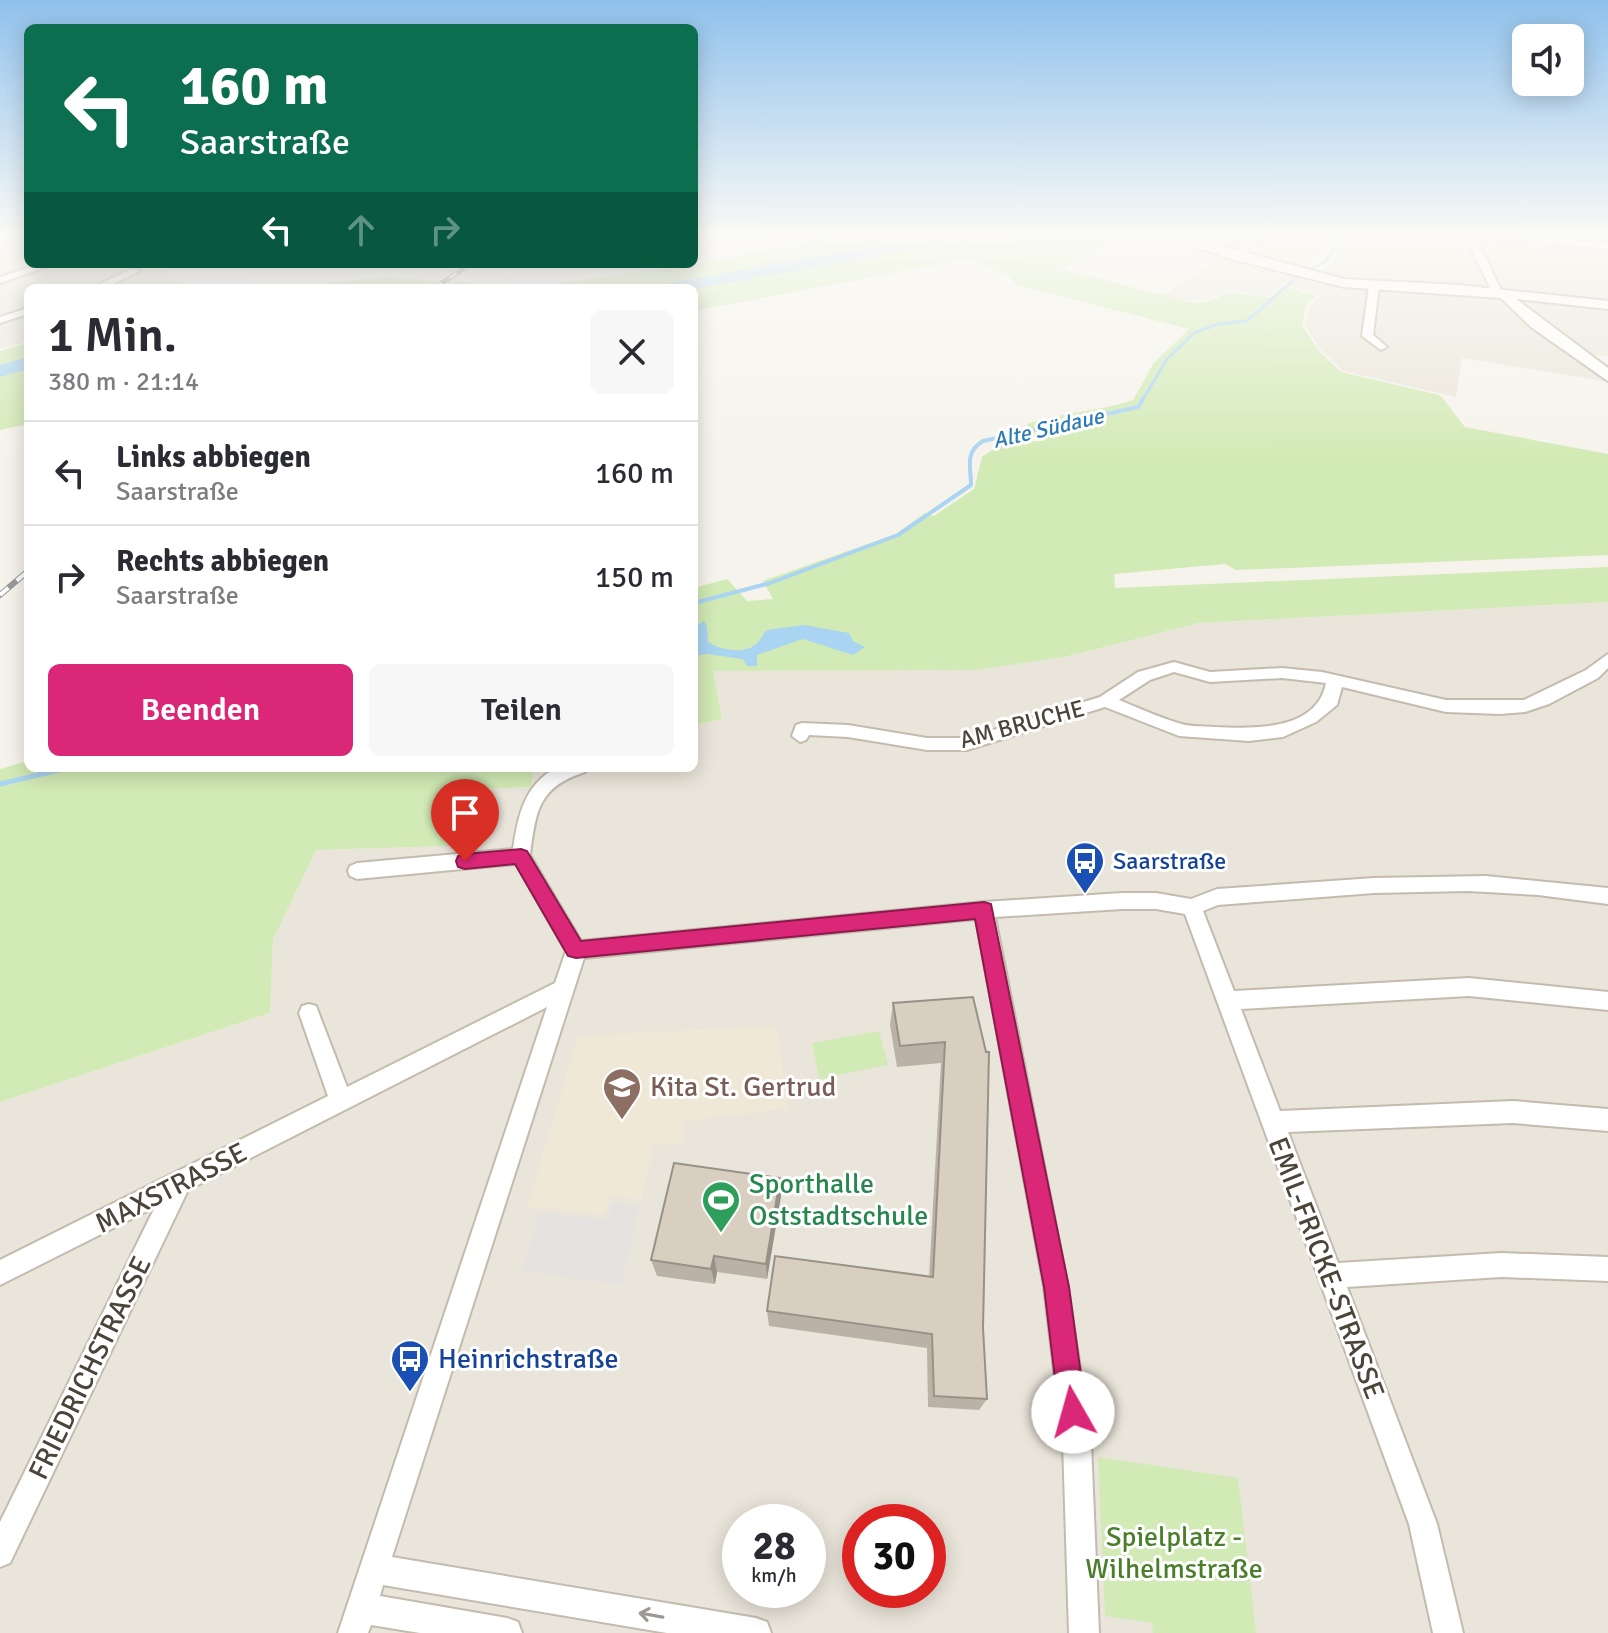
<!DOCTYPE html>
<html lang="de">
<meta charset="utf-8">
<style>
body{margin:0;font-family:Signika,sans-serif;background:#f7f7f7;color:#2b2b33;height:100vh;display:flex;flex-direction:column;font-size:30px;white-space:nowrap}
*{box-sizing:border-box;margin:0}
p{font-size:26px;color:#7c7c81}
.icon{flex:none;width:44px;height:44px;fill:none;stroke:currentColor;stroke-width:2;stroke-linecap:round;stroke-linejoin:round}
.map{position:relative;flex:1;overflow:hidden}
.details{position:absolute;left:24px;top:284px;width:674px;height:488px;display:flex;flex-direction:column;background:#fff;border-radius:12px;box-shadow:0 4px 20px #0003}
.details>*{flex:none}
.top-card{position:absolute;left:24px;top:24px;width:674px;height:244px;border-radius:12px;box-shadow:0 4px 20px #0003;background:#0b6e4f;color:#fff;overflow:hidden}
.tools{position:absolute;left:1512px;top:24px;display:grid;gap:16px}
.tools a{display:grid;place-items:center;width:72px;height:72px;border-radius:12px;background:#fff;box-shadow:0 4px 20px #0003;font-size:40px}
.speed{position:absolute;left:722px;top:1504px;display:flex;gap:16px;font-size:40px;font-weight:700;text-align:center}
.speed>*{display:grid;place-content:center;width:104px;height:104px;border-radius:50%;background:#fff;box-shadow:0 4px 20px #0003;line-height:1}
.speed small{font-size:20px;font-weight:400}
.speed .limit{border:12px solid #d22;background:#fff;color:#111}
.pin{position:absolute;display:grid;place-items:center;width:68px;height:68px;color:#fff;margin:-82px -34px;border-radius:50% 50% 50% 0;rotate:-45deg;box-shadow:0 0 8px #0007}
.pin .icon{rotate:45deg}
.me{position:absolute;width:88px;margin:-44px;rotate:353deg;stroke-linejoin:round;filter:drop-shadow(0 0 6px #0008)}
.turn{display:flex;align-items:center;gap:28px;height:168px;padding:0 24px;font-size:36px}
.turn .icon{width:104px;height:104px;stroke-width:2.5}
.turn b{display:block;font-size:56px;line-height:68px}
.lanes{display:flex;align-items:center;height:76px;padding:0 24px;background:#0003;justify-content:center;gap:40px;direction:ltr}
.lanes .off{opacity:.35}
.round{display:grid;place-items:center;flex:none;width:84px;height:84px;border-radius:12px;background:#f7f7f7}
.overview{display:flex;align-items:center;justify-content:space-between;height:136px;padding:0 24px}
h1{font-size:48px;font-weight:600;line-height:60px}
.button{display:flex;gap:16px;margin-top:auto;padding:16px 24px}
.button a{flex:1;height:92px;border-radius:12px;background:#db2777;color:#fff;font-size:32px;font-weight:600;line-height:92px;text-align:center}
.button a+a{background:#f7f7f7;color:#2b2b33}
ul{padding:0;list-style:none}
li{display:flex;align-items:center;gap:24px;height:104px;padding:0 24px;border-top:2px solid #e1e1e2}
li div{flex:1}
li b{display:block;font-size:30px}
li em{font-style:normal}
.map>svg:first-child{display:block}
</style>
<div class="map">
<svg width="1608" height="1633" viewBox="0 0 1608 1633">
<rect width="100%" height="100%" fill="#f6f3ec"/>
<!-- residential -->
<g fill="#eae5da" fill-rule="evenodd">
<path d="M0,234H28V264H150L193,288H28V341L0,349Z"/>
<path d="M1176,234H1328L1330,240L1301,267L1323,273L1351,239L1350,234H1608V356L1577,355L1604,381L1462,358L1456,397L1343,371L1320,349L1305,324L1310,306L1320,296L1282,283L1268,296L1228,290L1209,299L1192,301L1163,296L1229,251Z"/>
<path d="M1608,602V1633H0V1102L270,1013L273,940L316,850L446,846L457,790L531,787L534,768H694V725L722,719L713,671L978,670L1064,657L1199,623ZM740,1522H808V1590H740ZM860,1522H928V1590H860Z"/>
</g>
<!-- education -->
<path fill="#efe8d6" d="M777,1026L788,1108L683,1122L684,1143L654,1144L641,1200L611,1196L604,1215L527,1207L578,1036Z"/>
<!-- green -->
<g fill="#d2eab5">
<path d="M854,234H1143L1119,236L1062,269L1193,303L1210,301L1230,292L1270,298L1283,286L1316,296L1306,305L1302,325L1318,350L1341,372L1440,395L1465,427L1608,454V555L1236,570L1225,564L1114,574L1115,588L1608,567V602L1199,623L1064,657L978,670L713,671L722,719L694,725V588L727,579L747,601L773,599L763,581L896,534L925,513L934,516L974,489L982,457L1002,443L1040,441L1030,434L1027,424C1062,412 1098,412 1133,400L1153,364L1189,329L1017,285L1010,277L968,259L694,311V288H450L458,283L534,287L694,264Z"/>
<path d="M387,277L437,281L424,288H282Z"/>
<path d="M28,343V424L0,430V351Z"/>
<path d="M28,761V768H534L531,787L457,790L447,846L316,850L273,940L270,1013L0,1102V769Z"/>
<path d="M879,1031L888,1065L819,1079L812,1043Z"/>
<path d="M1098,1457L1238,1478L1256,1633H1153L1152,1623L1105,1616Z"/>
</g>
<!-- parking -->
<path fill="#e5e3e0" d="M613,1202L639,1206L622,1285L522,1271L539,1213L607,1220Z"/>
<!-- water -->
<path fill="#a9d4f2" d="M704,621L707,626L708,642C720,650 748,656 759,641C762,638 763,633 767,630L804,625L849,633L853,641L865,647L853,655L803,639L757,655V666H747L743,659L707,654L694,656V628Z"/>
<g fill="none" stroke-linecap="round" stroke-linejoin="round">
<!-- stream-far2 -->
<path stroke="#a9d4f2" stroke-width="3" d="M1142,401L1167,359L1194,333L1218,324L1247,321L1297,277L1326,261L1340,242L1341,234"/>
<!-- stream-far1 -->
<path stroke="#a9d4f2" stroke-width="4" d="M694,603L770,583L898,535L971,485C971,466 964,453 983,441L1138,407L1143,399"/>
<!-- stream -->
<path stroke="#a9d4f2" stroke-width="5" d="M0,784L67,768"/>
<!-- river -->
<g fill="#a9d4f2" fill-rule="evenodd">
<path d="M946,234H977L969,239L694,289L663,288L671,283Z"/>
<path d="M28,357V369L0,377V365Z"/>
</g>
<!-- minor casing -->
<g stroke="#c2bbae" stroke-width="4">
<g id="minor">
<path d="M10,234H24L0,242V236Z"/>
<path d="M1257,234H1267L1239,258H1233V254Z"/>
<path d="M1464,234H1502L1608,243V249L1475,237L1503,294L1498,297L1493,294Z"/>
<path d="M39,264H54L0,283V277Z"/>
<path d="M131,269L140,271L105,288H92Z"/>
<path d="M1374,283L1379,286L1373,335L1387,347L1381,350L1362,336L1369,286Z"/>
<path d="M28,308V314L0,323V317Z"/>
<path d="M1608,654V668L1598,678L1549,704L1525,712L1500,714L1446,712L1342,687L1337,705L1316,722L1283,737L1249,741L1179,736L1105,707L967,750H927L848,737L809,735L806,740L800,742L792,736L796,725L802,723L848,725L927,738H967L1100,697L1138,672L1174,662L1210,672L1282,668L1322,672L1446,700H1524L1586,670ZM1174,672L1210,682L1282,678L1326,683C1317,731 1253,729 1215,727C1203,726 1189,727 1178,723C1158,717 1139,708 1119,700L1150,680Z"/>
<path d="M556,768H588L585,772C538,787 536,811 530,855L581,941L984,902L1122,893H1156L1191,899L1217,889L1374,878L1486,876L1608,888V904L1538,895L1468,891L1374,893L1218,905L1203,911L1234,991L1469,978L1608,992V1010L1469,996L1241,1009L1280,1111L1513,1101L1608,1109V1131L1513,1123L1288,1132L1338,1263L1501,1253L1608,1257V1281L1501,1277L1347,1287L1437,1524L1463,1633H1433L1409,1524L1185,914L1156,909H1122L995,917L1068,1287L1091,1443L1099,1633H1069L1063,1443L1044,1287L976,919L584,958L392,1557L756,1618L767,1622L771,1633H667L383,1585L380,1596L507,1618L518,1622L522,1633H420L371,1625L368,1633H338L547,1007L188,1190L10,1563L0,1567V1522L155,1207L0,1285V1260L328,1096L299,1013L302,1006L309,1004L316,1006L347,1087L555,983L566,951L516,864L357,879L350,876L348,871L350,866L357,863L513,849C518,816 524,785 556,768Z"/>
</g>
</g>
<!-- tertiary casing -->
<g stroke="#c2bbae" stroke-width="4">
<path id="tertiary" d="M1159,234H1176L1344,279L1459,285L1608,301V309L1516,299L1608,368V381L1531,327L1501,298L1344,287L1231,259Z"/>
</g>
<!-- minor -->
<use href="#minor" fill="#fff" fill-rule="evenodd"/>
<!-- tertiary -->
<use href="#tertiary" fill="#fff" fill-rule="evenodd"/>
<!-- rail-far1 casing -->
<g stroke="#9a9a9a" stroke-width="5">
<path id="rail-far1" d="M434,288L471,264"/>
</g>
<!-- rail casing -->
<g stroke="#9a9a9a" stroke-width="6">
<path id="rail" d="M0,595L28,571"/>
</g>
<!-- rail-far1 -->
<use href="#rail-far1" stroke="#fff" stroke-width="3" stroke-dasharray="9" stroke-linecap="butt"/>
<!-- rail -->
<use href="#rail" stroke="#fff" stroke-width="4" stroke-dasharray="11" stroke-linecap="butt"/>
</g>
<!-- wall -->
<g fill="#bab2a6">
<path d="M973,997L983,1328L987,1399L979,1410L928,1407L927,1348L769,1326L767,1311L929,1277L941,1063L897,1067L890,1025L893,1003Z"/>
<path d="M780,1178L781,1196L767,1279L717,1272L715,1284L657,1276L651,1260Z"/>
</g>
<!-- shaded-wall -->
<g fill="#979187">
<path d="M780,1178L781,1196L767,1279L766,1264Z"/>
<path d="M714,1256L717,1272L715,1284L711,1269Z"/>
</g>
<!-- building -->
<g fill="#d8cfc1" stroke="#979187" stroke-width="2">
<path d="M973,997L986,1052H989L983,1328L987,1399L934,1396L932,1334L767,1311L775,1256L933,1277L945,1042L900,1046L893,1003Z"/>
<path d="M674,1163L780,1178L766,1264L714,1256L711,1269L651,1260Z"/>
</g>
<!-- one-way arrows -->
<defs><path id="oneway-shaft" d="M-6 0H5M1.5-3L5.5 0L1.5 3" fill="none" stroke-width="1.6" stroke-linecap="round" stroke-linejoin="round" transform="scale(2)"/></defs>
<use stroke="#9c9892" href="#oneway-shaft" transform="translate(651 1615) rotate(-170)"/>
<!-- sky -->
<linearGradient id="sky" x2="0" y2="1"><stop stop-color="#8fc1ec"/><stop offset="0.51" stop-color="#fbfaf6"/><stop offset="1" stop-color="#fbfaf6" stop-opacity="0"/></linearGradient>
<rect width="1608" height="462" fill="url(#sky)"/>
<!-- route -->
<path fill="#db2777" stroke="#8e194d" stroke-width="2" d="M521,849L527,851L581,941L984,902L991,904L1069,1287L1086,1412L1082,1421L1073,1425L1063,1421L1059,1412L1044,1287L975,919L576,958L568,956L515,864L465,869L458,867L456,861L458,856L465,854Z"/>
<!-- icons -->
<defs>
<g id="bus-pin" transform="scale(2)"><path d="M0 17L-7.5 6A9.5 9.5 0 1 1 7.5 6Z" fill="#1a4fb4" stroke="#fff"/><path d="M-5-6H5V4H4V6H2V4H-2V6H-4V4H-5ZM-3.5-4V0h7V-4ZM-3.5 1.2v1.5H-2V1.2ZM2 1.2v1.5H3.5V1.2Z" fill="#fff"/></g>
<g id="school-pin" transform="scale(2)"><path d="M0 17L-7.5 6A9.5 9.5 0 1 1 7.5 6Z" fill="#8d6e63" stroke="#fff"/><path d="M0-5L7-2L0 1L-7-2ZM-4 1L0 2.5L4 1V4Q0 6-4 4Z" fill="#fff"/></g>
<g id="stadium-pin" transform="scale(2)"><path d="M0 17L-7.5 6A9.5 9.5 0 1 1 7.5 6Z" fill="#2e9e5b" stroke="#fff"/><path d="M0-5a6.5 5 0 1 0 0 10a6.5 5 0 1 0 0-10ZM-3.5-1.8h7v3.6h-7Z" fill="#fff"/></g>
</defs>
<g fill-rule="evenodd">
<use href="#bus-pin" x="1085" y="861"/>
<use href="#school-pin" x="622" y="1087"/>
<use href="#stadium-pin" x="721" y="1200"/>
<use href="#bus-pin" x="410" y="1359"/>
</g>
<g text-anchor="middle" dominant-baseline="central" stroke-width="6" stroke-linejoin="round" paint-order="stroke">
<!-- far-water labels -->
<g font-size="22" font-style="italic" fill="#2e7ab2" stroke="#fff">
<text transform="translate(1048 428) rotate(-13)">Alte Südaue</text>
</g>
<!-- street labels -->
<g font-size="24" fill="#4b4439" stroke="#fff">
<text transform="translate(1022 724) rotate(-15)">AM BRUCHE</text>
</g>
<!-- transit labels -->
<g font-size="24" fill="#164399" stroke="#fff" text-anchor="start">
<text x="1113" y="861">Saarstraße</text>
</g>
<!-- near-education labels -->
<g font-size="28" fill="#785e54" stroke="#fff" text-anchor="start">
<text x="650" y="1087">Kita St. Gertrud</text>
</g>
<!-- near-leisure labels -->
<g font-size="28" fill="#27864d" stroke="#fff" text-anchor="start">
<text x="749" y="1184">Sporthalle<tspan x="749" dy="32">Oststadtschule</tspan></text>
</g>
<!-- near-street labels -->
<g font-size="28" fill="#4b4439" stroke="#fff">
<text transform="translate(171 1188) rotate(-27)">MAXSTRASSE</text>
<text transform="translate(1326 1268) rotate(69)">EMIL-FRICKE-STRASSE</text>
<text transform="translate(90 1368) rotate(-64)">FRIEDRICHSTRASSE</text>
</g>
<!-- near-transit labels -->
<g font-size="28" fill="#164399" stroke="#fff" text-anchor="start">
<text x="438" y="1359">Heinrichstraße</text>
</g>
<!-- near-park labels -->
<g font-size="28" fill="#4a7f2a" stroke="#fff">
<text x="1174" y="1537">Spielplatz -<tspan x="1174" dy="32">Wilhelmstraße</tspan></text>
</g>
</g>
</svg>
<div class="tools">
<a><svg class="icon" aria-label="sound" viewBox="0 0 24 24"><path d="M4 9h4l5-4v14l-5-4H4zM17 9q2 3 0 6"/></svg></a>
</div>
<div class="speed"><div>28<small>km/h</small></div><div class="limit">30</div></div>
<div class="pin" style="left:465px;top:861px;background:#d93025"><svg class="icon" aria-label="arrive" viewBox="0 0 24 24"><path d="M6 21V4h12l-3 4 3 4H6"/></svg></div>
<svg class="me" style="left:1073px;top:1412px" viewBox="-20 -20 40 40"><circle r="19" fill="#fff"/><path d="M0-13L10 11 0 6-10 11z" fill="#db2777"/></svg>
<div class="top-card">
<div class="turn"><svg class="icon" aria-label="left" viewBox="0 0 24 24"><path d="M17 20v-9H6M10 6l-5 5 5 5"/></svg><div><b>160 m</b>Saarstraße</div></div>
<div class="lanes"><svg class="icon" aria-label="left" viewBox="0 0 24 24"><path d="M17 20v-9H6M10 6l-5 5 5 5"/></svg><svg class="icon off" aria-label="ahead" viewBox="0 0 24 24"><path d="M12 20V5M6 11l6-6 6 6"/></svg><svg class="icon off" aria-label="right" viewBox="0 0 24 24"><path d="M7 20v-9h11M14 6l5 5-5 5"/></svg></div>
</div>
<section class="details">
<div class="overview"><div><h1>1 Min.</h1><p>380 m · 21:14</p></div><a class="round"><svg class="icon" aria-label="close" viewBox="0 0 24 24"><path d="M6 6l12 12M18 6L6 18"/></svg></a></div>
<ul>
<li><svg class="icon" aria-label="left" viewBox="0 0 24 24"><path d="M17 20v-9H6M10 6l-5 5 5 5"/></svg><div><b>Links abbiegen</b><p>Saarstraße</p></div><em>160 m</em></li>
<li><svg class="icon" aria-label="right" viewBox="0 0 24 24"><path d="M7 20v-9h11M14 6l5 5-5 5"/></svg><div><b>Rechts abbiegen</b><p>Saarstraße</p></div><em>150 m</em></li>
</ul>
<div class="button"><a>Beenden</a><a>Teilen</a></div>
</section>
</div>
